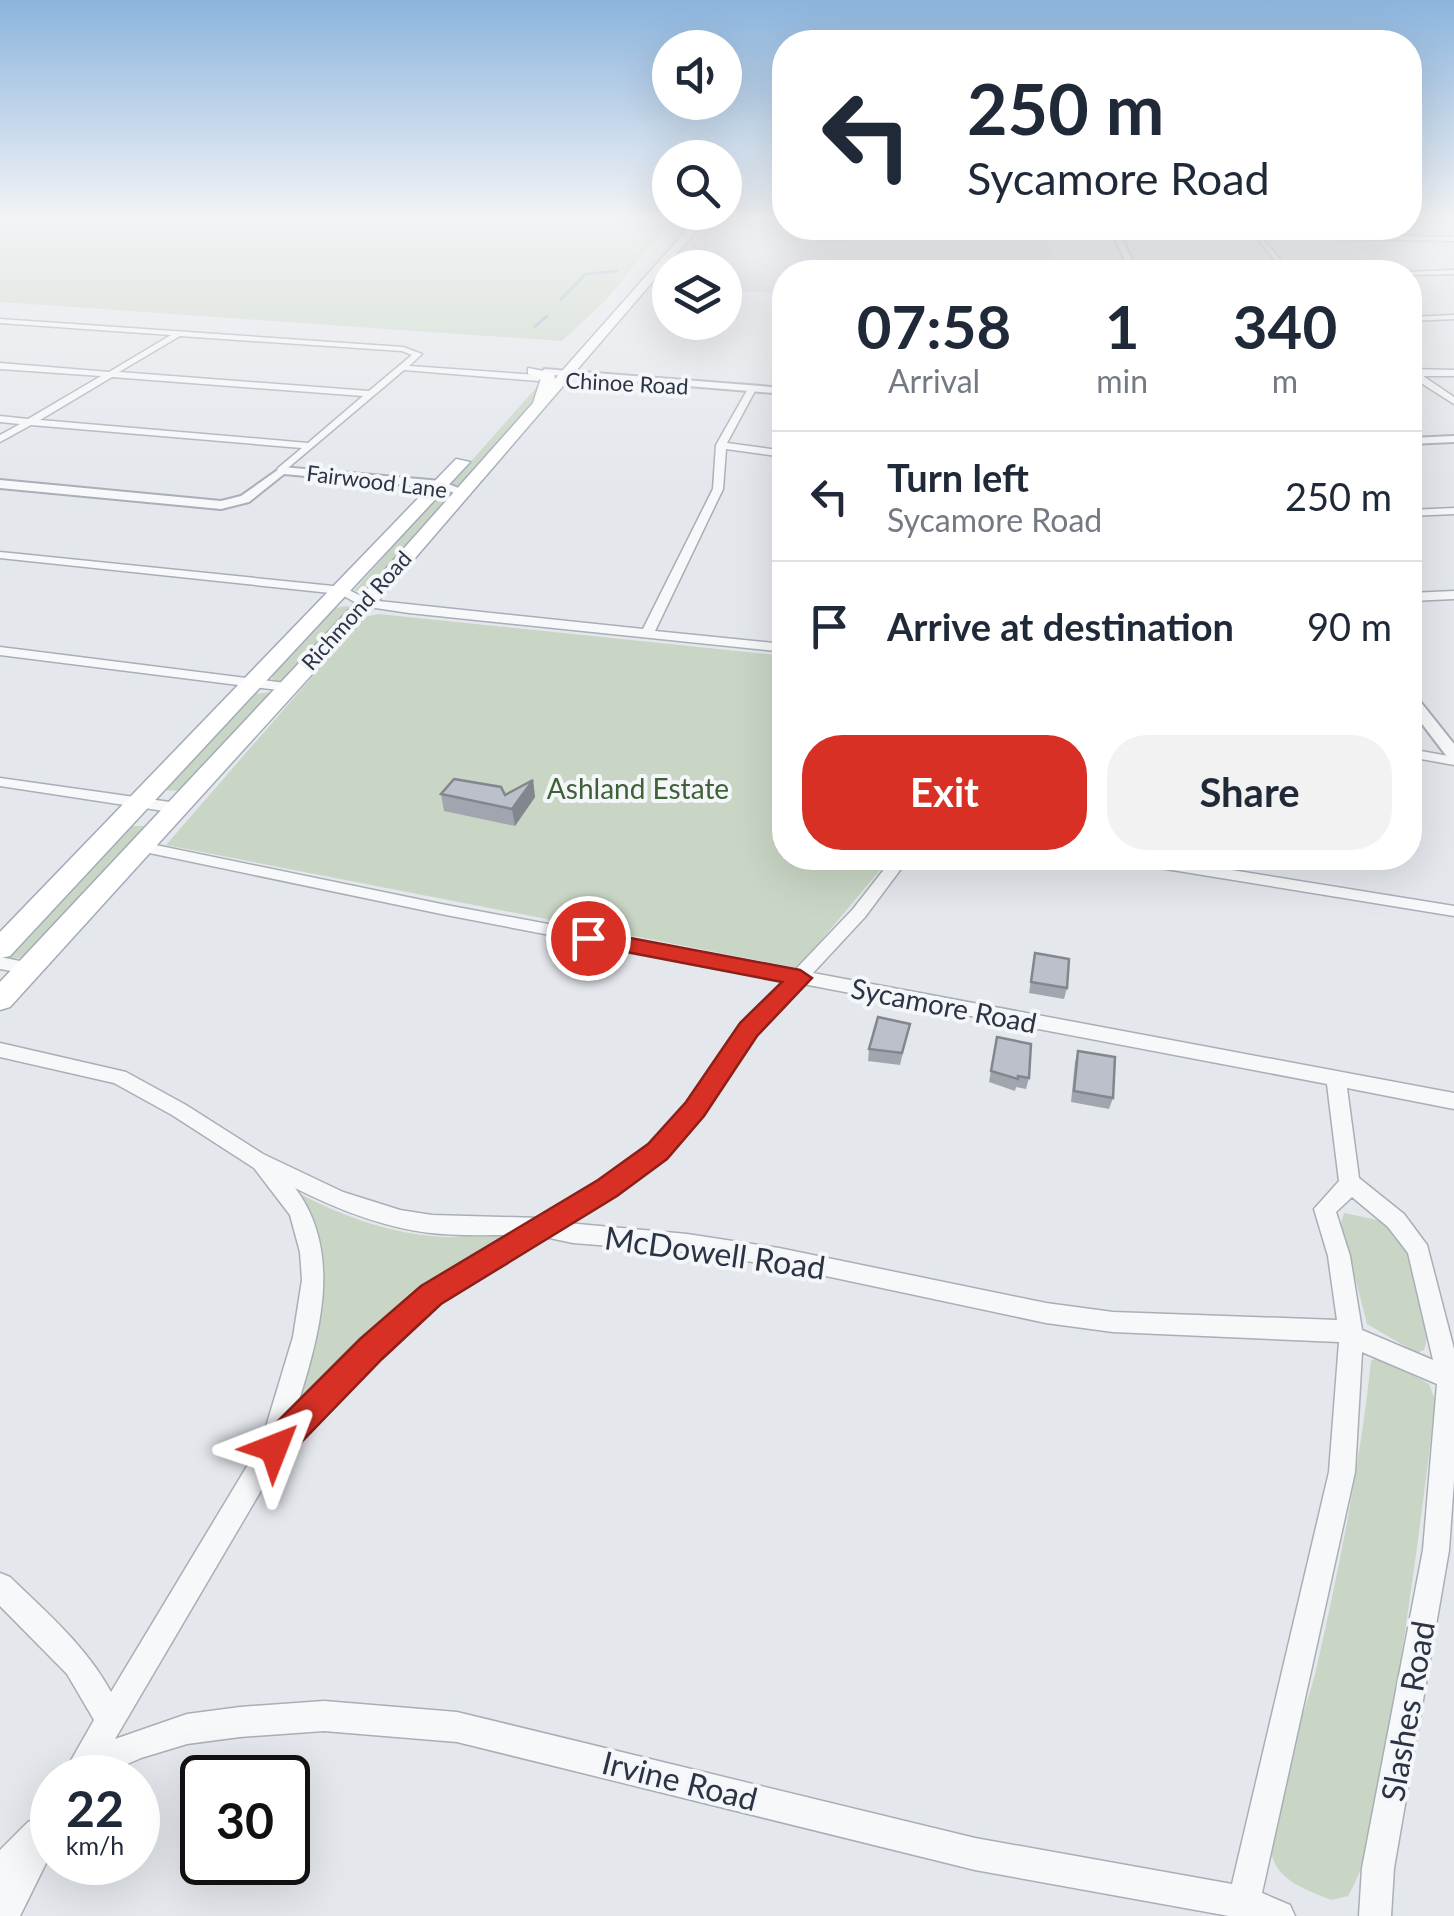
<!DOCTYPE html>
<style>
body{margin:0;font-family:Lato,sans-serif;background:#f2f2f3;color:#1f2937;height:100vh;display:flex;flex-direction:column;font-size:38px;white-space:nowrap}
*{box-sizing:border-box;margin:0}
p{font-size:32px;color:#747a83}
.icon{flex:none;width:55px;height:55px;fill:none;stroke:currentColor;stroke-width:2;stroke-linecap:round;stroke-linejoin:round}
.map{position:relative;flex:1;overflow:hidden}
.drawer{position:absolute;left:772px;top:260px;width:650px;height:610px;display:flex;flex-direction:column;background:#fff;border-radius:40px;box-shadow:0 10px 40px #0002}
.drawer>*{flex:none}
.hud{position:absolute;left:772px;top:30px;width:650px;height:210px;border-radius:40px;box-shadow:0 10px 40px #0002;background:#fff;color:#1f2937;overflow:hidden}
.fabs{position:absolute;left:652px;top:30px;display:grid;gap:20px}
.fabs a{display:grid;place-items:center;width:90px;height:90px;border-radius:50%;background:#fff;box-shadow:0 10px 40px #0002;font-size:50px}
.speed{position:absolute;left:30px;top:1755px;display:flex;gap:20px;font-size:50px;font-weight:700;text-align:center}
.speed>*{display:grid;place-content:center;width:130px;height:130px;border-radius:50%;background:#fff;box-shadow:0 10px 40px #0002;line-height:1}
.speed small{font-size:25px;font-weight:400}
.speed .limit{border:5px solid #111;border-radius:15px;background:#fff;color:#111}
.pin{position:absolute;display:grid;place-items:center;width:85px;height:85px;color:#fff;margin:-42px;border:5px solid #fff;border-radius:50%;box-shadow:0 2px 10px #0007}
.me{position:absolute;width:110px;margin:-55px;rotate:45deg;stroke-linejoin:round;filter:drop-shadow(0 0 8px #0008)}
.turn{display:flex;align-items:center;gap:35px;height:210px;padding:0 30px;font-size:45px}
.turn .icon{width:130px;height:130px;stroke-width:2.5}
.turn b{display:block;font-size:70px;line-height:85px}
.eta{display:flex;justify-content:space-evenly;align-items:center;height:170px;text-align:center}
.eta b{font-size:60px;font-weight:700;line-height:70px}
.primary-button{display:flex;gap:20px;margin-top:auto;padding:20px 30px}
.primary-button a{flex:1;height:115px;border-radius:40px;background:#d93025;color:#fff;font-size:40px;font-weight:700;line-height:115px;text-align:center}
.primary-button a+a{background:#f2f2f3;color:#1f2937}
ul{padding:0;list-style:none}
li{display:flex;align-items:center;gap:30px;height:130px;padding:0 30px;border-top:2px solid #e0e1e3}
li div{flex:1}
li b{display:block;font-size:38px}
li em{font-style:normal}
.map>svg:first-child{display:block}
</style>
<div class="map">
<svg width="1454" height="1916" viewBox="0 0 1454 1916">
<rect width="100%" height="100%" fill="#e4e7ec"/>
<!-- built -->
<path fill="#d2d6de" d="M717,215H785V228H1043L1060,272H785V293L725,291V268L674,267Z"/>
<!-- green -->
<g fill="#c9d6c5">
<path d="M0,215H677L606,300L562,341L0,302Z"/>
<path d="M543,380L530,409L461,485H450Z"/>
<path d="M443,494L451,497L368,590L354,591L436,497Z"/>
<path d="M346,606L351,607L281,683L273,682L272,676L336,608Z"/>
<path d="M379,614L785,656V858H890L798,968L166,845L364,617Z"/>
<path d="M269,692L271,696L180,791L163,790L256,694Z"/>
<path d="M132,826H145L146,830L28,958H11L9,955Z"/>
<path d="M302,1195C346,1218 393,1234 444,1237C464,1238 488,1228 505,1237L447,1273L396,1314L300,1419C293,1397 301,1381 308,1359C325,1301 337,1248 299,1196Z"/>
<path d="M1344,1213L1392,1223C1411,1256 1436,1311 1424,1350L1417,1353L1367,1324L1341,1223Z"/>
<path d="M1376,1358L1386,1360L1429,1384L1435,1400C1424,1504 1409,1607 1393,1711C1384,1768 1377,1847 1348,1896L1331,1900C1310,1891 1277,1881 1272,1855C1264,1810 1305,1718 1316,1670C1339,1569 1360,1465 1371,1361Z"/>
</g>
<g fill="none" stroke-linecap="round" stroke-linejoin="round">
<!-- stream -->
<g stroke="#9fb4cc" stroke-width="2.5">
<path d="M561,299L586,274L617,271"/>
<path d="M534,327L547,316"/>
</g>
<!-- minor casing -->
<g stroke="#a9aeb7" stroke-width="3">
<g id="minor">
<path d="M1250,229L1258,233L1454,237V241L1261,237L1291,272H1284Z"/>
<path d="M1454,270V274L1410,275L1407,272Z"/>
<path d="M1454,315V319L1410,321V317Z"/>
<path d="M0,319L403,347L422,354L409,366L538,375L542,378L538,381L404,370L282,473L277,470L278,468L302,448L31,425L0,442V435L20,424L0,422V416L28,419L101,376L0,369V363L109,372L171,335L0,323ZM180,336L402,351L412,355L369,391L119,372ZM112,377L363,396L308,443L40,420Z"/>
<path d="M1410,369L1454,370V376H1423L1454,397V404L1410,376Z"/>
<path d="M749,387L756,389L727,443L785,451V457L726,449L723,489L655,631L785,644V652L409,613L362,606L340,594L0,558V552L343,587L369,600L643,629L713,489L716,445Z"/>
<path d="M1454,508V514L1410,516V510Z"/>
<path d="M1454,591V599L1410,601V593Z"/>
<path d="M0,647L286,683L293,687L286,691L0,655Z"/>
<path d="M1410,749L1454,757V765L1410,757Z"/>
<path d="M0,778L177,803L185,808L177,813L0,786Z"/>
<path d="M141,842L446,905L795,970L853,909L893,858H909L865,917L813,973L1454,1093V1109L1347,1088L1359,1178L1404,1214L1427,1245L1454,1349V1480L1449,1550L1394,1868L1391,1916H1359L1362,1868L1423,1550L1437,1384L1362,1352L1355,1472L1262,1893L1290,1905L1295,1916H1229L975,1870L457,1742L324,1731L240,1737L187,1744L141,1758L96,1778H61L94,1720L67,1674L0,1606V1573L10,1577C47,1613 86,1646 111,1692L261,1443L293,1337L302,1280L300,1252L290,1215L254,1168L172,1115L114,1083L0,1057V1043L126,1072L186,1105L263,1154L343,1192L400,1210L432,1215L540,1218L600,1182L651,1145L688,1104L742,1025L785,980L446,915L135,850L133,847L135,844ZM803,984L1327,1084L1339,1181L1314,1209L1328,1256L1337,1320L1113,1312L1046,1303L779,1248L687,1234L567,1223L614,1194L665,1157L702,1114L756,1035ZM295,1188C337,1209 384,1228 431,1233C457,1236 484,1235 511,1235L423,1288L363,1341L297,1407C319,1336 344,1253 295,1188ZM1352,1197L1388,1227L1408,1253L1433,1360L1362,1330L1350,1256L1336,1212ZM545,1237L573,1243L687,1252L779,1266L1046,1323L1113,1332L1339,1342L1329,1472L1232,1884L975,1838L457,1712L324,1701L240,1707L187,1714L115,1739L279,1460L379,1357L439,1302Z"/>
<path d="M1121,858H1157L1454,906V916L1129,863Z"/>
<path d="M0,957L35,964L38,968L29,974L0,969Z"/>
<path d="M52,1804V1851L20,1916H0V1850L28,1822L36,1819L41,1808Z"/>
</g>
</g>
<!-- tertiary casing -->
<g stroke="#a9aeb7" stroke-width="4">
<g id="tertiary">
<path d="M1110,228H1117L1138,272H1130Z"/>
<path d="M544,369L785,388V394L541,374Z"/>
<path d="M1454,436V442L1410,444V438Z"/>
<path d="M282,467L441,481L466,491L460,495L440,488L284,474L249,502L221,509L0,488V480L221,501L241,496Z"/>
<path d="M1410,693L1415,695L1454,744V760L1448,758L1410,708Z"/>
</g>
</g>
<!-- primary casing -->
<g stroke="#a3abb8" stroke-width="3">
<g id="primary">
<path d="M700,215H710L373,607L10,1007L0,1010V982L359,599L533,403L541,378L528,374V368L554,373L555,379Z"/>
<path d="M456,459L470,462L10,956L0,958V932Z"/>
</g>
</g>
<!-- minor -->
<use href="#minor" fill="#f7f8fa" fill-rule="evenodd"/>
<!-- tertiary -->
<use href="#tertiary" fill="#f7f8fa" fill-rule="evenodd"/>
<!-- primary -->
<use href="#primary" fill="#fff" fill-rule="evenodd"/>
</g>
<!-- wall -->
<g fill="#a1a5ae">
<path d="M533,780L535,797L515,826L444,811L441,794L505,795Z"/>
<path d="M1035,953L1067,988L1064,999L1029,993Z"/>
<path d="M910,1024L900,1065L868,1061L869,1049Z"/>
<path d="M997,1037L1029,1078L1026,1089L1016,1087L1015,1091L989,1082Z"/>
<path d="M1078,1051L1113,1098L1109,1109L1071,1102L1075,1062Z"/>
</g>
<!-- shaded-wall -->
<path fill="#83868d" d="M533,780L535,797L515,826L512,809Z"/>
<!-- building -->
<g fill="#bbc0ca" stroke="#83868d" stroke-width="2.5">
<path d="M454,779L501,787L505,795L533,780L512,809L441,794Z"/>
<path d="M1035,953L1069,959L1067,988L1031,982Z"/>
<path d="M878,1017L910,1024L902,1053L869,1049Z"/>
<path d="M997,1037L1031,1044L1029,1078L1018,1076V1079L991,1071Z"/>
<path d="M1078,1051L1115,1057L1113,1098L1074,1091Z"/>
</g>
<!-- sky -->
<linearGradient id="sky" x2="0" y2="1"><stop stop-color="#8bb4dd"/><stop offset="0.45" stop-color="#f3f4f6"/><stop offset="1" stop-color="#f3f4f6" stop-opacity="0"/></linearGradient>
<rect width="1454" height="483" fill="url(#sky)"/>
<!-- route -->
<path fill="#d93025" stroke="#8d1f18" stroke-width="2.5" d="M588,930L800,970L812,978L757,1036L704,1116L667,1159L617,1196L441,1304L382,1359L285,1459L274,1464L262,1459L257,1448L262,1437L360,1339L421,1286L598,1180L648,1144L686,1102L740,1023L782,982L580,943L576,938Z"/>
<g text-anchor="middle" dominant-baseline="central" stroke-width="8" stroke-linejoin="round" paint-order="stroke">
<!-- far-street labels -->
<g font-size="22" fill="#2b3445" stroke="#f4f6f9">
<text transform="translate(627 383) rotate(3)">Chinoe Road</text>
<text transform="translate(377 481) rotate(7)">Fairwood Lane</text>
<text transform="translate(356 610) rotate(-48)">Richmond Road</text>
</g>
<!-- park labels -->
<g font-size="28" fill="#3f6138" stroke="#f4f6f9">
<text x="638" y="788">Ashland Estate</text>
</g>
<!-- street labels -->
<g font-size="28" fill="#2b3445" stroke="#f4f6f9">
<text transform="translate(944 1005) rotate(11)">Sycamore Road</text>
</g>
<!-- near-street labels -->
<g font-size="32" fill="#2b3445" stroke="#f4f6f9">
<text transform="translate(715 1252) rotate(8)">McDowell Road</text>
<text transform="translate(1407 1711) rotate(-80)">Slashes Road</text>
<text transform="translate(680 1780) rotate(14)">Irvine Road</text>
</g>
</g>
</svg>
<div class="fabs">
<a><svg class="icon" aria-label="sound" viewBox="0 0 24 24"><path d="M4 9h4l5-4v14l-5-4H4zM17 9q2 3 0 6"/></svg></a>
<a><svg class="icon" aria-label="search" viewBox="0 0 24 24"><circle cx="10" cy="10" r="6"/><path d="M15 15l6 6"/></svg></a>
<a><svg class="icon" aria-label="layers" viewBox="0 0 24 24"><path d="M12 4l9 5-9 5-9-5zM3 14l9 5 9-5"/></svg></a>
</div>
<div class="speed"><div>22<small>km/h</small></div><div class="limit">30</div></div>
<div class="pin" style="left:588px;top:938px;background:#d93025"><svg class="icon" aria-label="arrive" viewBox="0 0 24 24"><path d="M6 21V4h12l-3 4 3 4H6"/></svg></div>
<svg class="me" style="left:274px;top:1448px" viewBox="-20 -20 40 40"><path d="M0-17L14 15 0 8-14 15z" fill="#d93025" stroke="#fff" stroke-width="4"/></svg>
<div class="hud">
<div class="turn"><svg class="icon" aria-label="left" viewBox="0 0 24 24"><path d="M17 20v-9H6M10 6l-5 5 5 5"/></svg><div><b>250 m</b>Sycamore Road</div></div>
</div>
<section class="drawer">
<div class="eta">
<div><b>07:58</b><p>Arrival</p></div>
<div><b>1</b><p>min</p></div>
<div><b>340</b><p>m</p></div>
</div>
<ul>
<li><svg class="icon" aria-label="left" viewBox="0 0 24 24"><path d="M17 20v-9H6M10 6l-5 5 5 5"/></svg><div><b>Turn left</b><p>Sycamore Road</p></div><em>250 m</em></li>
<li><svg class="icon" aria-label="arrive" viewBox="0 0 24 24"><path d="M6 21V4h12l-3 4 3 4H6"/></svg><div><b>Arrive at destination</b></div><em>90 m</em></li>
</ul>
<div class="primary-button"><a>Exit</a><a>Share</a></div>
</section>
</div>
